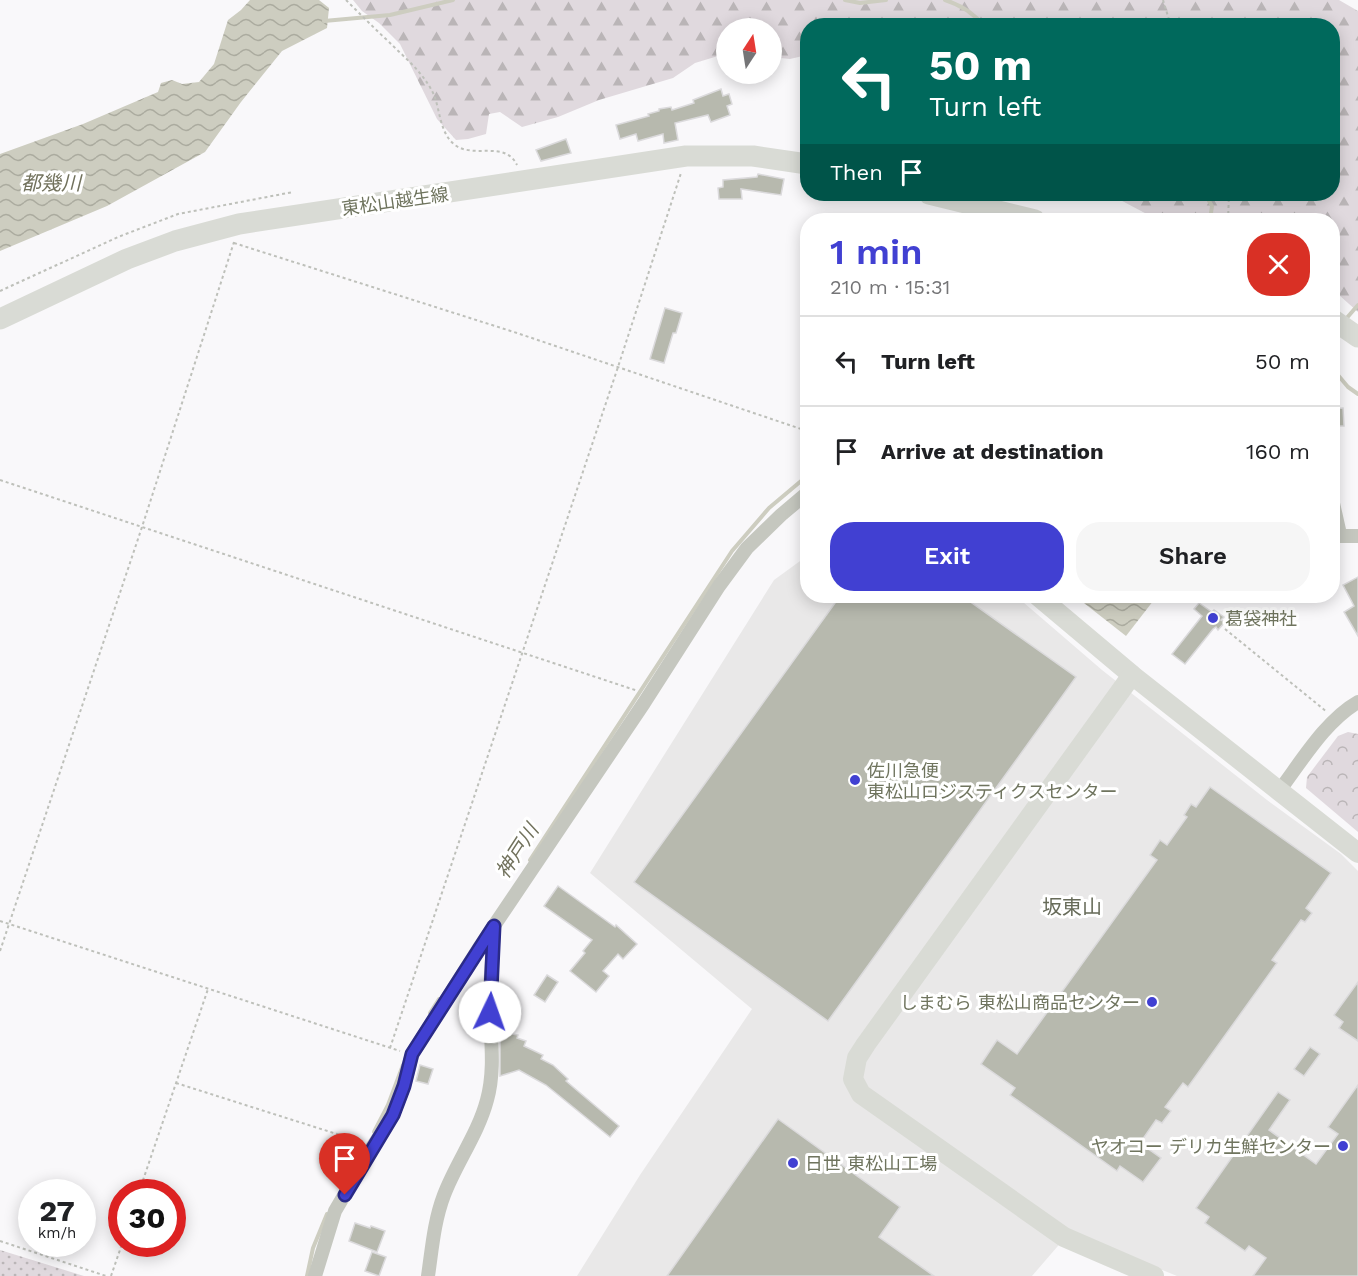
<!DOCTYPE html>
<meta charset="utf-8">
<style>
body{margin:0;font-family:"Work Sans","Noto Sans JP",sans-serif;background:#f6f6f6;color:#202124;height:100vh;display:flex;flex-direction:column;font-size:22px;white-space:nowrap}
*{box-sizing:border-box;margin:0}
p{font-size:20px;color:#757577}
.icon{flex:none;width:33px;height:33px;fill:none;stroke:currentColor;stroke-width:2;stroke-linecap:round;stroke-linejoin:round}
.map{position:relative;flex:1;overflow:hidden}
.panel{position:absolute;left:800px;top:213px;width:540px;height:390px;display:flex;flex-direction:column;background:#fff;border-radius:24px;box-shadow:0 3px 15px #0003}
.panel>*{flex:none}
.banner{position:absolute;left:800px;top:18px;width:540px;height:183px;border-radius:24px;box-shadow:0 3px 15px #0003;background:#00695c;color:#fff;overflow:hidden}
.needle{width:39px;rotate:12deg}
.buttons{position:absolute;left:716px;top:18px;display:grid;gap:12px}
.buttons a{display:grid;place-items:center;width:66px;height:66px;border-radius:50%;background:#fff;box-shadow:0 3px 15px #0003;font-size:30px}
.speed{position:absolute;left:18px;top:1179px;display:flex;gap:12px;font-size:30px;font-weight:700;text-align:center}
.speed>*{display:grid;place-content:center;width:78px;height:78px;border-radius:50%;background:#fff;box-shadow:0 3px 15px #0003;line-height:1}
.speed small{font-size:15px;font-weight:400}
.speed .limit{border:9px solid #d22;background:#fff;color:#111}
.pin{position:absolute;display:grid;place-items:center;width:51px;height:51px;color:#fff;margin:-62px -26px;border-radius:50% 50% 50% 0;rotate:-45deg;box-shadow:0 0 6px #0007}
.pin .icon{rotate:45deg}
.me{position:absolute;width:66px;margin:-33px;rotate:3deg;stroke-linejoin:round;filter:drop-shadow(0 0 4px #0008)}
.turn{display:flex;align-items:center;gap:21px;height:126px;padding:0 30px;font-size:27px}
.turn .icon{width:78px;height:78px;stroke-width:2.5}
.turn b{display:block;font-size:42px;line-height:51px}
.then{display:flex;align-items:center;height:57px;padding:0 30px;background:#0003;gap:12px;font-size:22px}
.round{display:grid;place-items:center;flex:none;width:63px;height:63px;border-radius:24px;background:#f6f6f6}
.overview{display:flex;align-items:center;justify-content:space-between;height:102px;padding:0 30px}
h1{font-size:36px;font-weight:600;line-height:45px;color:#4140d2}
.primary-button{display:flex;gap:12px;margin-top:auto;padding:12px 30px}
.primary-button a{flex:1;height:69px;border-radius:24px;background:#4140d2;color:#fff;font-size:24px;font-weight:600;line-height:69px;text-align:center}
.primary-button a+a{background:#f6f6f6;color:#202124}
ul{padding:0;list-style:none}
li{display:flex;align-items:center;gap:18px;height:90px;padding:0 30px;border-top:2px solid #e0e0e0}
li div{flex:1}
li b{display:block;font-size:22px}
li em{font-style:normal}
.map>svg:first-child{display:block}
</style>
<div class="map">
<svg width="1358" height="1276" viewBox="0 0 1358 1276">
<defs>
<pattern id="grass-dots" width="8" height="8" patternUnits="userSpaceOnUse" patternTransform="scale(1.5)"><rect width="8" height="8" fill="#e0d9de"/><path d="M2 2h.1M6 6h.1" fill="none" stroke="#bab5b7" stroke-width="1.8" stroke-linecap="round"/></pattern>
<pattern id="forest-firs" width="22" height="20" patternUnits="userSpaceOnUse" patternTransform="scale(1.5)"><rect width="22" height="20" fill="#e0d9de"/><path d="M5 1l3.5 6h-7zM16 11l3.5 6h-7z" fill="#bab5b7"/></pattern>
<pattern id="park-crowns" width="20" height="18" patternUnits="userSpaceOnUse" patternTransform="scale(1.5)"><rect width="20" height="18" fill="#e0d9de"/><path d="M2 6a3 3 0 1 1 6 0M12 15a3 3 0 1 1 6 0" fill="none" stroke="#bab5b7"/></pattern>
<pattern id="water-waves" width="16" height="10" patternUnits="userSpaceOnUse" patternTransform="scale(1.5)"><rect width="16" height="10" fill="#cdcdc0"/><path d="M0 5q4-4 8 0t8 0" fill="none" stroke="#abab9f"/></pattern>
</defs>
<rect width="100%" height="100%" fill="#f9f8fa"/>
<!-- built -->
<path fill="#e9e8e8" d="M807,556V596H1016L1102,670L1267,800L1341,854L1358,871V1276H1177L1070,1232L1032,1276H577L640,1175L752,1009L590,873L774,580Z"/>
<!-- grass -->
<path fill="url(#grass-dots)" d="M0,1250L84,1276H0Z"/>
<!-- forest -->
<path fill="url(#forest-firs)" d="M353,0H1339L1358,11V312L1339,295L1332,292V220H1158L1109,194H1332V26H807V55L790,59L771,57V28H726V58L718,56L695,63L673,78L599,100L558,117L522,127L500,112L489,114L486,134L468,139L456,140L437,119L400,44L379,23L362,11Z"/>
<!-- park -->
<path fill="url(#park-crowns)" d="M1348,732L1358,734V832L1306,788L1307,777L1338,736Z"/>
<!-- water -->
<g fill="url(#water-waves)">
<path d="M250,0H319L329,8L327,28L282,51L241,102L205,152L107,206L0,251V154L83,124L158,92L161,83L172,80L182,84L199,82L214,64L228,20L241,10Z"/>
<path d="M1075,596H1157L1126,636Z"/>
</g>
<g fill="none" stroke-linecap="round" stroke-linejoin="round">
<!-- stream -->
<g stroke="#cdcdc0" stroke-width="4">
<path d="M845,0L860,3L886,0"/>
<path d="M945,0C961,5 973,12 984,26"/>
<path d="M324,21L390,15L453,0"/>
<path d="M1205,194L1212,206L1210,220"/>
<path d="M1345,320L1358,305"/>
<path d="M1332,368L1348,387L1358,394"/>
<path d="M530,860L732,551L769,508L807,476"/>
<path d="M430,1013L439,999"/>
<path d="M374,1132L388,1105L403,1065"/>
<path d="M343,1184L359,1157"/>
<path d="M307,1276L313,1248L327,1214"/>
</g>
</g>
<!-- building -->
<g fill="#b7b9ae" stroke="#dbdadc" stroke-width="1.5">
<path d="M721,89L723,96L729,94L732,104L727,106L730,115L711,122L708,115L675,123L678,140L664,143L663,134L638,141L636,134L620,139L616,125L649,116L648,114L659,111V109L671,107L672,110L694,103L693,100Z"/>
<path d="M566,139L571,153L541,161L536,150Z"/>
<path d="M758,174L784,179L781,195L741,189L742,199H719L718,188L723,187V180L757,177Z"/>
<path d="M665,308L682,313L676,333H673L664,363L650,359Z"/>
<path d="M1343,408L1344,426H1332V409Z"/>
<path d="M1358,577V636L1344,612L1354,606L1343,585Z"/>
<path d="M840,596H962L1076,677L828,1021L634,882Z"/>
<path d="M1199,603L1212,612L1214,610L1224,617L1221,620L1225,622L1218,630L1216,627L1213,629L1185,664L1172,654L1202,616L1194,609Z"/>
<path d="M1210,787L1331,873L1306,908L1312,913L1305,922L1301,920L1272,960L1277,963L1188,1087L1183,1083L1165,1107L1171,1111L1162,1123L1156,1120L1140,1143L1161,1158L1143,1182L1120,1166L1117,1171L1010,1095L1015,1088L981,1064L997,1040L1017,1054L1157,860L1150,855L1160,840L1167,845L1187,817L1184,815L1191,804L1196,807Z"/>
<path d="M558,886L615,927L616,925L637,944L623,959L618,954L603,971L609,976L596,992L570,971L585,953L583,951L592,940L544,906Z"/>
<path d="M547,975L558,982L545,1002L534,995Z"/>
<path d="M1358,982V1041L1339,1028L1343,1022L1334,1015Z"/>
<path d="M500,1032L518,1035L517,1038L526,1041L524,1046L543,1055L541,1059L553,1065L568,1079L566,1081L619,1126L610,1137L546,1085L519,1070L500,1076Z"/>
<path d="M1310,1047L1320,1054L1304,1076L1294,1069Z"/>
<path d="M420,1065L433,1069L428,1084L416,1081Z"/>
<path d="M1358,1085V1276H1253L1266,1258L1249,1246L1245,1251L1205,1223L1209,1217L1196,1208L1278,1092L1290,1100L1269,1130L1316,1164L1338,1134L1328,1127Z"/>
<path d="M778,1119L900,1207L879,1237L934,1276H667Z"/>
<path d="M355,1223L370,1228L371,1226L385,1231L377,1252L349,1241Z"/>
<path d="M372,1252L386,1257L379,1276L365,1271Z"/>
</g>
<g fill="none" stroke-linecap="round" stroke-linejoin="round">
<!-- path -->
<g stroke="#bec0ba" stroke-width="2" stroke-dasharray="3 3" stroke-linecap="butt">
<path d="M346,0C360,14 374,28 389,42C405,58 424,73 434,95C440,110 440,134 455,145C474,159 505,140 517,165"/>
<path d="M1163,0L1171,26"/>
<path d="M1228,220L1229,194"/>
<path d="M234,243L517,333L807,431"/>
<path d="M0,291L118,237L178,214L293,192"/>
<path d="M0,480L638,691"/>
<path d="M1225,629L1327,712"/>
<path d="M0,921L400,1051"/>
<path d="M0,951L142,527L234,242"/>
<path d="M390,1048L618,367L681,173"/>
<path d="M176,1083L362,1142"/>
<path d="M139,1192L208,989"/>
<path d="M0,1241L106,1276"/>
<path d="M111,1276L122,1244"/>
</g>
<!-- lane -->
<path stroke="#c5c7bf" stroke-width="7" d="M1332,483L1344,536"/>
<!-- street -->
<g stroke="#c5c7bf" stroke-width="14">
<path d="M1332,536H1358"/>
<path d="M1279,791C1301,762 1326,720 1358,702"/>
<path d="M315,1276L335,1211L373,1146L393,1115L404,1086L412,1054L479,948L644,703L719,586L747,548L781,515L807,493"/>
<path d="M428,1276C432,1249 434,1221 444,1195C456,1163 478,1134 487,1100C495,1071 491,1042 490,1013C489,985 493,955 494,926"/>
</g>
<!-- secondary -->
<g stroke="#d9dbd5" stroke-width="20">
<path d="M1038,596L1132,675L1358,853"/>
<path d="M1132,675L866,1044L857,1058L853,1079L861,1094L1064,1237L1154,1276"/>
</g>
<!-- primary -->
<g stroke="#d9dbd5" stroke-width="21">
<path d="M929,194L1035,220"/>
<path d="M0,319L127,259L175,241L239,224L686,156H753L807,164"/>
<path d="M1332,319L1358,337"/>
</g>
</g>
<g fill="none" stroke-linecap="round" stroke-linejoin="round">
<!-- route casing -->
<g stroke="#2a2a88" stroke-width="15">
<path id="route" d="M345,1195L393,1115L404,1086L412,1054L494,926L490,1012"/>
</g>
<!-- route -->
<use href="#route" stroke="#4140d2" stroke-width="10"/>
</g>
<!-- markers -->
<g fill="#4140d2" stroke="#fff" stroke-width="2">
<circle cx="1213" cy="618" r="6"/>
<circle cx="855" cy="780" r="6"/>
<circle cx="1152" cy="1002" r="6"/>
<circle cx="1343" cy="1146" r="6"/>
<circle cx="793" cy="1163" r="6"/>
</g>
<g text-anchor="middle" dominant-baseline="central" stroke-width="6" stroke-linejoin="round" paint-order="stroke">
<!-- street labels -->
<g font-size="18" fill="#6f745e" stroke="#fff">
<text transform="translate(395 201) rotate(-8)">東松山越生線</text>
</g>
<!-- poi labels -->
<g font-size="18" fill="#6f745e" stroke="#fff" text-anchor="start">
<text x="1225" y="618">葛袋神社</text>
<text x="867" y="770">佐川急便<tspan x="867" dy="21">東松山ロジスティクスセンター</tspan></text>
<text x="1140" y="1002" text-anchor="end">しまむら 東松山商品センター</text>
<text x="1331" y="1146" text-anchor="end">ヤオコー デリカ生鮮センター</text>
<text x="805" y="1163">日世 東松山工場</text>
</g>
<!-- water labels -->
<g font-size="20" font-style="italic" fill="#72725d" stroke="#fff">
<text x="51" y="183">都幾川</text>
<text transform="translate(517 851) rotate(-57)">神戸川</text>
</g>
<!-- neighbourhood labels -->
<g font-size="20" fill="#676b59" stroke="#fff">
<text x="1072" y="907">坂東山</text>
</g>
</g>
</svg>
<div class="buttons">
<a><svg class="needle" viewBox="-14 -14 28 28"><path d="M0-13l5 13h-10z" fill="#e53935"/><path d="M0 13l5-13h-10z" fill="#757577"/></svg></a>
</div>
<div class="speed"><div>27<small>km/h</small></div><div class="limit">30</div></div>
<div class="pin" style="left:345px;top:1195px;background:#d93025"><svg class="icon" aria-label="arrive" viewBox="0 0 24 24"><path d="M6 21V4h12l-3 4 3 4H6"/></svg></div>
<svg class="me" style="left:490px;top:1012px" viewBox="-20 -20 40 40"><circle r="19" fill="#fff"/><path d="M0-13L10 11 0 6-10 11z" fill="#4140d2"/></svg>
<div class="banner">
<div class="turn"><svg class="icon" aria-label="left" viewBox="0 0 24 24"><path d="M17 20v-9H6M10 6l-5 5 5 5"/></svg><div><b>50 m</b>Turn left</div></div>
<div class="then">Then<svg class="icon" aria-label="arrive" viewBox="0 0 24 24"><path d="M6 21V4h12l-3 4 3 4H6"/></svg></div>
</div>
<section class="panel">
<div class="overview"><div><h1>1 min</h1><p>210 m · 15:31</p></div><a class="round" style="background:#d93025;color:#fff"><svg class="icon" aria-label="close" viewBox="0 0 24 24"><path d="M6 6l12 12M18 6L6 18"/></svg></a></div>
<ul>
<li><svg class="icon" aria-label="left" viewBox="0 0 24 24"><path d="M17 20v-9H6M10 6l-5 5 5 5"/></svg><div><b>Turn left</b></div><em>50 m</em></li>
<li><svg class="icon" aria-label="arrive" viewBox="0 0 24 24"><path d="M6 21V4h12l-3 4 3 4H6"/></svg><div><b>Arrive at destination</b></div><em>160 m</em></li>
</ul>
<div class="primary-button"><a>Exit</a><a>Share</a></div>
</section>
</div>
